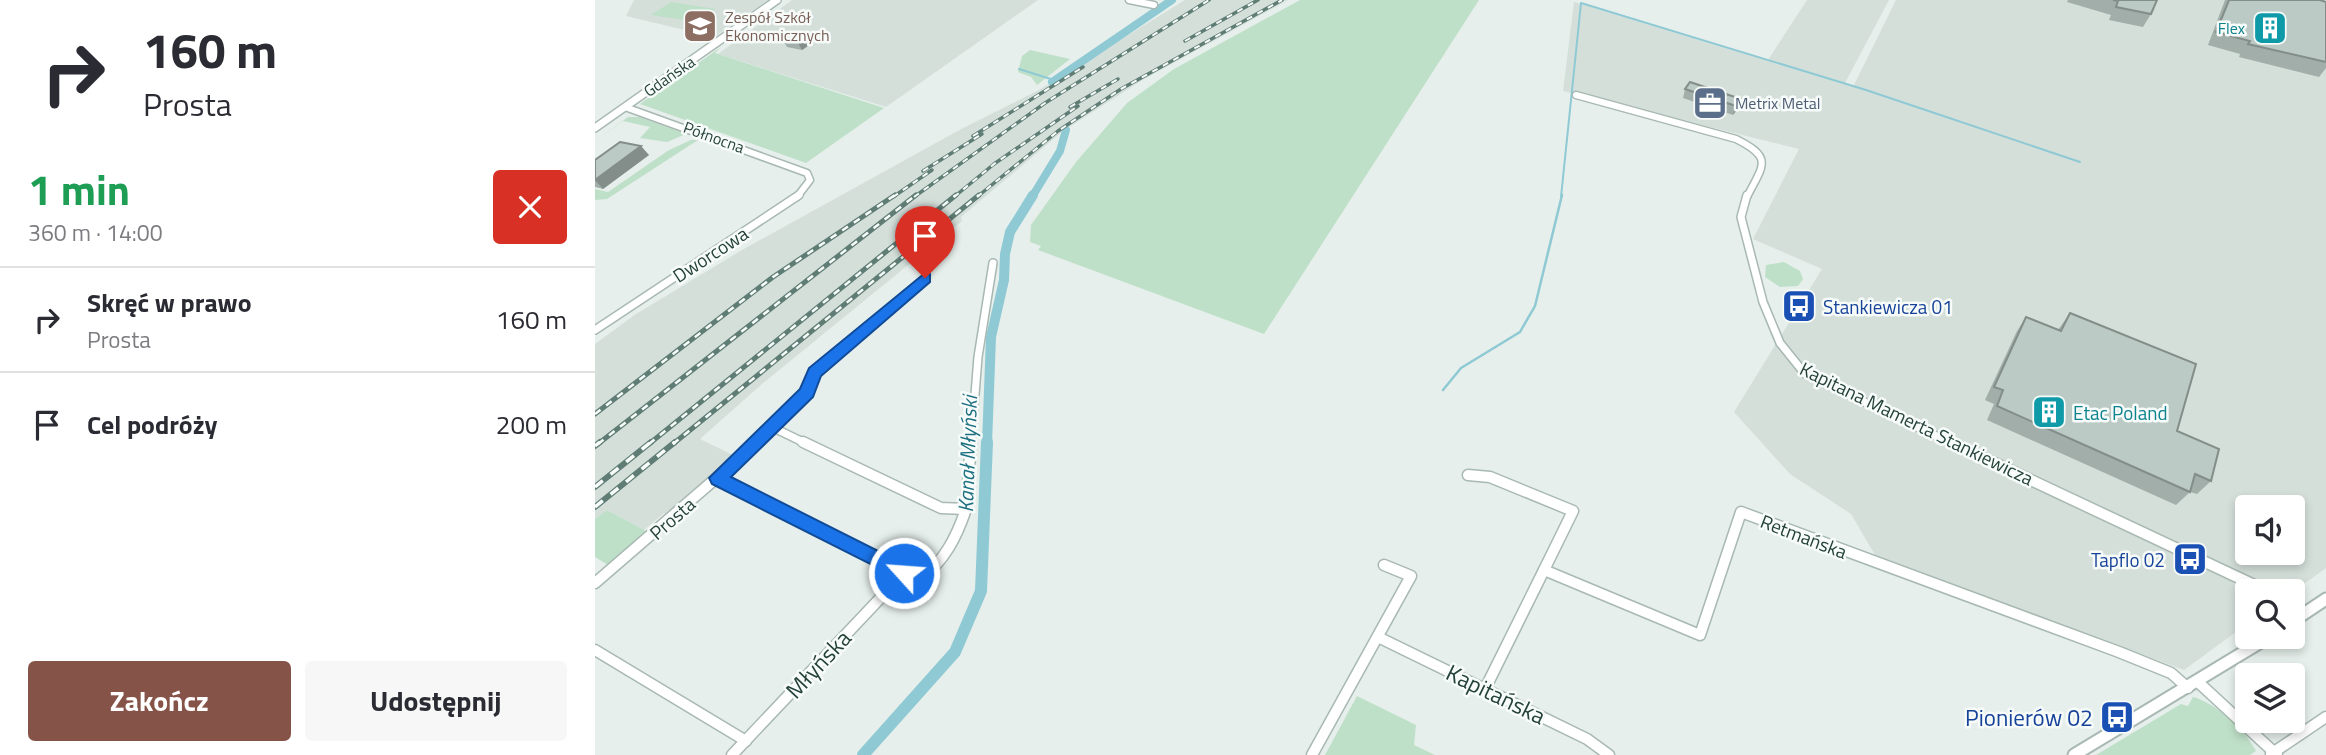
<!DOCTYPE html>
<html lang="pl">
<meta charset="utf-8">
<style>
body{margin:0;font-family:"Titillium Web",sans-serif;background:#f7f7f7;color:#2b2b33;height:100vh;display:flex;flex-direction:column;font-size:26px;white-space:nowrap}
*{box-sizing:border-box;margin:0}
p{font-size:23px;color:#7c7c81}
.icon{flex:none;width:38px;height:38px;fill:none;stroke:currentColor;stroke-width:2;stroke-linecap:round;stroke-linejoin:round}
.map{position:relative;flex:1;overflow:hidden}
.panel{display:flex;flex-direction:column;background:#fff;width:595px}
.panel>*{flex:none}
.hud{background:#fff;color:#2b2b33;overflow:hidden}
.tools{position:absolute;left:1640px;top:495px;display:grid;gap:14px}
.tools a{display:grid;place-items:center;width:70px;height:70px;border-radius:7px;background:#fff;box-shadow:0 4px 10px #0003;font-size:35px}
.pin{position:absolute;display:grid;place-items:center;width:60px;height:60px;color:#fff;margin:-72px -30px;border-radius:50% 50% 50% 0;rotate:-45deg;box-shadow:0 0 7px #0007}
.pin .icon{rotate:45deg}
.me{position:absolute;width:77px;margin:-38px;rotate:296deg;stroke-linejoin:round;filter:drop-shadow(0 0 5px #0008)}
.turn{display:flex;align-items:center;gap:24px;height:147px;padding:0 28px;font-size:32px}
.turn .icon{width:91px;height:91px;stroke-width:2.5}
.turn b{display:block;font-size:49px;line-height:60px}
.round{display:grid;place-items:center;flex:none;width:74px;height:74px;border-radius:7px;background:#f7f7f7}
.summary{display:flex;align-items:center;justify-content:space-between;height:119px;padding:0 28px}
h1{font-size:42px;font-weight:700;line-height:52px;color:#1e9e55}
.primary-button{display:flex;gap:14px;margin-top:auto;padding:14px 28px}
.primary-button a{flex:1;height:80px;border-radius:7px;background:#855347;color:#fff;font-size:28px;font-weight:700;line-height:80px;text-align:center}
.primary-button a+a{background:#f7f7f7;color:#2b2b33}
ul{padding:0;list-style:none}
li{display:flex;align-items:center;gap:21px;height:105px;padding:0 28px;border-top:2px solid #e1e1e2}
li div{flex:1}
li b{display:block;font-size:26px}
li em{font-style:normal}
main{display:flex;flex:1;min-height:0}
.map>svg:first-child{display:block}
</style>
<main>
<section class="panel">
<div class="hud">
<div class="turn"><svg class="icon" aria-label="right" viewBox="0 0 24 24"><path d="M7 20v-9h11M14 6l5 5-5 5"/></svg><div><b>160 m</b>Prosta</div></div>
</div>
<div class="summary"><div><h1>1 min</h1><p>360 m · 14:00</p></div><a class="round" style="background:#d93025;color:#fff"><svg class="icon" aria-label="close" viewBox="0 0 24 24"><path d="M6 6l12 12M18 6L6 18"/></svg></a></div>
<ul>
<li><svg class="icon" aria-label="right" viewBox="0 0 24 24"><path d="M7 20v-9h11M14 6l5 5-5 5"/></svg><div><b>Skręć w prawo</b><p>Prosta</p></div><em>160 m</em></li>
<li><svg class="icon" aria-label="arrive" viewBox="0 0 24 24"><path d="M6 21V4h12l-3 4 3 4H6"/></svg><div><b>Cel podróży</b></div><em>200 m</em></li>
</ul>
<div class="primary-button"><a>Zakończ</a><a>Udostępnij</a></div>
</section>
<div class="map">
<svg width="1731" height="755" viewBox="0 0 1731 755">
<rect width="100%" height="100%" fill="#e6efeb"/>
<!-- built -->
<g fill="#d4dfda" fill-rule="evenodd">
<path d="M39,0H173L119,37L31,16Z"/>
<path d="M197,0H443L291,107L123,54Z"/>
<path d="M590,0H693L549,79L468,131L366,217L367,221L167,384L105,439L140,456L71,515L69,513L49,530L12,510L0,519V344L41,314L147,250L368,128L444,90Z"/>
<path d="M1212,0H1294L1250,83L1173,60Z"/>
<path d="M1301,0H1731V568L1698,592H1652V624L1589,670L1280,555L1256,514L1195,474L1139,412L1227,269L1158,239L1204,149L968,91L979,2L1258,87ZM1652,508H1698V553H1652Z"/>
</g>
<!-- green -->
<g fill="#bfe0c8">
<path d="M705,0H884L669,334L443,250L446,246L435,242L436,225L481,162L532,103L579,69Z"/>
<path d="M76,2L121,9L102,22L56,15Z"/>
<path d="M126,47L120,53L289,108L211,163L45,104Z"/>
<path d="M435,50L475,59L442,85L436,77L423,72L427,56Z"/>
<path d="M33,117H44L91,134L72,142L45,138L55,127L28,121L0,141Z"/>
<path d="M96,140H103L12,199L0,200V189L13,192L74,150Z"/>
<path d="M1189,262L1205,271L1208,279L1203,286L1185,287L1170,277L1171,265Z"/>
<path d="M12,510L51,531L13,565L0,557V519Z"/>
<path d="M762,696L821,725L819,745L840,755H730Z"/>
<path d="M1598,697C1621,703 1650,730 1661,751L1655,755H1501L1586,704L1593,706Z"/>
</g>
<g fill="none" stroke-linecap="round" stroke-linejoin="round">
<!-- stream-far1 -->
<g stroke="#8ec9d4" stroke-width="2">
<path d="M424,69L459,80"/>
<path d="M966,197L986,3L1271,90L1485,162"/>
</g>
<!-- stream -->
<path stroke="#8ec9d4" stroke-width="2.5" d="M848,390L866,368L925,332L940,306L967,195"/>
<!-- canal-far2 -->
<g stroke="#8ec9d4" stroke-width="8">
<path d="M457,82L577,0"/>
<path d="M437,197L465,151L471,130"/>
</g>
<!-- canal-far1 -->
<path stroke="#8ec9d4" stroke-width="10" d="M392,444L396,337L409,280L410,254L415,232L438,195"/>
<!-- canal -->
<path stroke="#8ec9d4" stroke-width="12" d="M268,755L360,652L386,591L392,442"/>
<!-- minor-far2 casing -->
<g stroke="#a8b8b2" stroke-width="9">
<g id="minor-far2">
<path d="M534,0L559,5"/>
<path d="M981,95L1141,139C1179,158 1168,165 1152,197"/>
<path d="M30,107L212,173L215,180L202,197"/>
</g>
</g>
<!-- minor-far1 casing -->
<g stroke="#a8b8b2" stroke-width="10">
<g id="minor-far1">
<path d="M1152,195L1146,217L1168,302L1185,343L1210,374L1358,444"/>
<path d="M0,330L204,195"/>
<path d="M179,428L212,444"/>
<path d="M161,444L205,397L219,372L330,278"/>
<path d="M376,444L383,357L398,263"/>
</g>
</g>
<!-- minor casing -->
<g stroke="#a8b8b2" stroke-width="13">
<g id="minor">
<path d="M208,442L346,508L371,509L376,442"/>
<path d="M1355,442L1674,592"/>
<path d="M873,475L895,477L978,511L949,570"/>
<path d="M123,478L324,579C349,563 362,536 371,509"/>
<path d="M0,583L163,442"/>
<path d="M785,638L992,739L1014,755"/>
<path d="M0,650L151,741"/>
<path d="M1603,682L1682,755"/>
<path d="M890,689L949,570L1105,635L1146,512L1524,652L1576,673L1593,688"/>
<path d="M1676,754L1731,717"/>
<path d="M137,755L309,573"/>
<path d="M717,755L816,576L789,565"/>
</g>
</g>
<!-- tertiary-far1 casing -->
<g stroke="#a8b8b2" stroke-width="10">
<path id="tertiary-far1" d="M0,128L182,0"/>
</g>
<!-- tertiary casing -->
<g stroke="#a8b8b2" stroke-width="15">
<g id="tertiary">
<path d="M1698,621L1731,599"/>
<path d="M1479,755L1674,637"/>
</g>
</g>
<!-- minor-far2 -->
<use href="#minor-far2" stroke="#fff" stroke-width="6"/>
<!-- minor-far1 -->
<use href="#minor-far1" stroke="#fff" stroke-width="7"/>
<!-- minor -->
<use href="#minor" stroke="#fff" stroke-width="10"/>
<!-- tertiary-far1 -->
<use href="#tertiary-far1" stroke="#fff" stroke-width="7"/>
<!-- tertiary -->
<use href="#tertiary" stroke="#fff" stroke-width="11"/>
<!-- rail-far2 casing -->
<g stroke="#5f7d75" stroke-width="3.5">
<g id="rail-far2">
<path d="M590,41L663,0"/>
<path d="M475,107L523,79"/>
<path d="M378,136L488,67"/>
<path d="M328,171L387,134"/>
<path d="M298,197L337,170"/>
<path d="M319,197L450,103L614,0"/>
<path d="M359,197L399,164L483,106"/>
<path d="M382,197L463,131L526,89L687,0"/>
</g>
</g>
<!-- rail-far1 casing -->
<g stroke="#5f7d75" stroke-width="5">
<g id="rail-far1">
<path d="M0,414L178,277L300,195"/>
<path d="M3,444L321,195"/>
<path d="M54,444L361,195"/>
<path d="M78,444L384,195"/>
</g>
</g>
<!-- rail casing -->
<g stroke="#5f7d75" stroke-width="6">
<g id="rail">
<path d="M0,446L5,442"/>
<path d="M0,487L56,442"/>
<path d="M0,507L80,442"/>
</g>
</g>
<!-- rail-far2 -->
<use href="#rail-far2" stroke="#f7fbf9" stroke-width="2" stroke-dasharray="6" stroke-linecap="butt"/>
<!-- rail-far1 -->
<use href="#rail-far1" stroke="#f7fbf9" stroke-width="2.5" stroke-dasharray="7" stroke-linecap="butt"/>
<!-- rail -->
<use href="#rail" stroke="#f7fbf9" stroke-width="3.5" stroke-dasharray="10" stroke-linecap="butt"/>
</g>
<!-- wall -->
<g fill="#a1aea9">
<path d="M1473,0H1562L1556,14L1548,27L1514,20L1516,15L1472,2Z"/>
<path d="M1630,0H1725L1731,2V68L1724,77L1644,57L1645,54L1613,45Z"/>
<path d="M187,38L217,43L207,50L192,47Z"/>
<path d="M1090,89L1146,99L1143,108L1138,115L1088,98Z"/>
<path d="M54,155L8,189L0,187V160Z"/>
<path d="M1475,313L1582,431L1616,481L1602,494L1595,492L1581,505L1392,420L1399,404L1390,400L1422,331L1431,317L1463,330Z"/>
</g>
<!-- shaded-wall -->
<g fill="#838d89">
<path d="M211,34L217,43L207,50L202,41Z"/>
<path d="M1146,99L1143,108L1138,115L1141,106Z"/>
<path d="M46,146L54,155L8,189L0,180Z"/>
</g>
<!-- building -->
<g fill="#bbcac4" stroke="#838d89" stroke-width="2">
<path d="M1518,0H1562L1556,14L1521,7L1523,1Z"/>
<path d="M1634,0H1725L1731,2V62L1653,44L1655,41L1621,32Z"/>
<path d="M196,32L211,34L202,41L187,38Z"/>
<path d="M1095,82L1146,99L1141,106L1090,89Z"/>
<path d="M25,142L46,146L0,180V160Z"/>
<path d="M1475,313L1601,364L1582,431L1624,449L1616,481L1600,474L1595,492L1402,406L1408,390L1399,387L1431,317L1466,331Z"/>
</g>
<!-- route -->
<path fill="#1a73e8" stroke="#114b97" stroke-width="2" d="M330,273L335,274V282L226,376L218,397L136,477L315,567L318,573L315,579L309,581L117,484L114,478L205,389L214,368Z"/>
<!-- icons -->
<defs>
<g id="school-square" transform="scale(1.75)"><rect x="-9" y="-9" width="18" height="18" rx="4" fill="#8d6e63" stroke="#f7fbf9"/><path d="M0-5L7-2L0 1L-7-2ZM-4 1L0 2.5L4 1V4Q0 6-4 4Z" fill="#fff"/></g>
<g id="building-square" transform="scale(1.75)"><rect x="-9" y="-9" width="18" height="18" rx="4" fill="#0f9aa8" stroke="#f7fbf9"/><path d="M-4-6H4V6H1V3H-1V6H-4ZM-2.5-4.3h1.7v1.8h-1.7ZM.8-4.3h1.7v1.8H.8ZM-2.5-1h1.7V.8h-1.7ZM.8-1h1.7V.8H.8Z" fill="#fff"/></g>
<g id="office-square" transform="scale(1.75)"><rect x="-9" y="-9" width="18" height="18" rx="4" fill="#5c6f8a" stroke="#f7fbf9"/><path d="M-6-3h4V-5.5h4V-3h4V5H-6ZM-1-4.5V-3h2v-1.5ZM-6 0V1H6V0Z" fill="#fff"/></g>
<g id="bus-square" transform="scale(1.75)"><rect x="-9" y="-9" width="18" height="18" rx="4" fill="#1a4fb4" stroke="#f7fbf9"/><path d="M-5-6H5V4H4V6H2V4H-2V6H-4V4H-5ZM-3.5-4V0h7V-4ZM-3.5 1.2v1.5H-2V1.2ZM2 1.2v1.5H3.5V1.2Z" fill="#fff"/></g>
</defs>
<g fill-rule="evenodd">
<use href="#school-square" x="105" y="26"/>
<use href="#building-square" x="1675" y="28"/>
<use href="#office-square" x="1115" y="103"/>
<use href="#bus-square" x="1204" y="306"/>
<use href="#building-square" x="1454" y="412"/>
<use href="#bus-square" x="1595" y="559"/>
<use href="#bus-square" x="1522" y="717"/>
</g>
<g text-anchor="middle" dominant-baseline="central" stroke-width="5" stroke-linejoin="round" paint-order="stroke">
<!-- far-education labels -->
<g font-size="16" fill="#785e54" stroke="#f7fbf9" text-anchor="start">
<text x="130" y="17">Zespół Szkół<tspan x="130" dy="18">Ekonomicznych</tspan></text>
</g>
<!-- far-culture labels -->
<g font-size="16" fill="#0d838f" stroke="#f7fbf9" text-anchor="end">
<text x="1650" y="28">Flex</text>
</g>
<!-- far-street labels -->
<g font-size="16" fill="#24423a" stroke="#f7fbf9">
<text transform="translate(74 76) rotate(-35)">Gdańska</text>
<text transform="translate(119 137) rotate(20)">Północna</text>
</g>
<!-- far-service labels -->
<g font-size="16" fill="#4e5e75" stroke="#f7fbf9" text-anchor="start">
<text x="1140" y="103">Metrix Metal</text>
</g>
<!-- street labels -->
<g font-size="19" fill="#24423a" stroke="#f7fbf9">
<text transform="translate(115 254) rotate(-33)">Dworcowa</text>
<text transform="translate(1322 423) rotate(26)">Kapitana Mamerta Stankiewicza</text>
<text transform="translate(77 518) rotate(-41)">Prosta</text>
<text transform="translate(1209 536) rotate(21)">Retmańska</text>
</g>
<!-- transit labels -->
<g font-size="19" fill="#164399" stroke="#f7fbf9" text-anchor="start">
<text x="1228" y="306">Stankiewicza 01</text>
<text x="1570" y="559" text-anchor="end">Tapflo 02</text>
</g>
<!-- culture labels -->
<g font-size="19" fill="#0d838f" stroke="#f7fbf9" text-anchor="start">
<text x="1478" y="412">Etac Poland</text>
</g>
<!-- water labels -->
<g font-size="21" font-style="italic" fill="#1c6f80" stroke="#f7fbf9">
<text transform="translate(372 454) rotate(-88)">Kanał Młyński</text>
</g>
<!-- near-street labels -->
<g font-size="23" fill="#24423a" stroke="#f7fbf9">
<text transform="translate(223 664) rotate(-47)">Młyńska</text>
<text transform="translate(901 694) rotate(26)">Kapitańska</text>
</g>
<!-- near-transit labels -->
<g font-size="23" fill="#164399" stroke="#f7fbf9" text-anchor="end">
<text x="1498" y="717">Pionierów 02</text>
</g>
</g>
</svg>
<div class="tools">
<a><svg class="icon" aria-label="sound" viewBox="0 0 24 24"><path d="M4 9h4l5-4v14l-5-4H4zM17 9q2 3 0 6"/></svg></a>
<a><svg class="icon" aria-label="search" viewBox="0 0 24 24"><circle cx="10" cy="10" r="6"/><path d="M15 15l6 6"/></svg></a>
<a><svg class="icon" aria-label="layers" viewBox="0 0 24 24"><path d="M12 4l9 5-9 5-9-5zM3 14l9 5 9-5"/></svg></a>
</div>
<div class="pin" style="left:330px;top:278px;background:#d93025"><svg class="icon" aria-label="arrive" viewBox="0 0 24 24"><path d="M6 21V4h12l-3 4 3 4H6"/></svg></div>
<svg class="me" style="left:309px;top:573px" viewBox="-20 -20 40 40"><circle r="17" fill="#1a73e8" stroke="#fff" stroke-width="3"/><path d="M0-11L8 9 0 5-8 9z" fill="#fff"/></svg>
</div>
</main>
